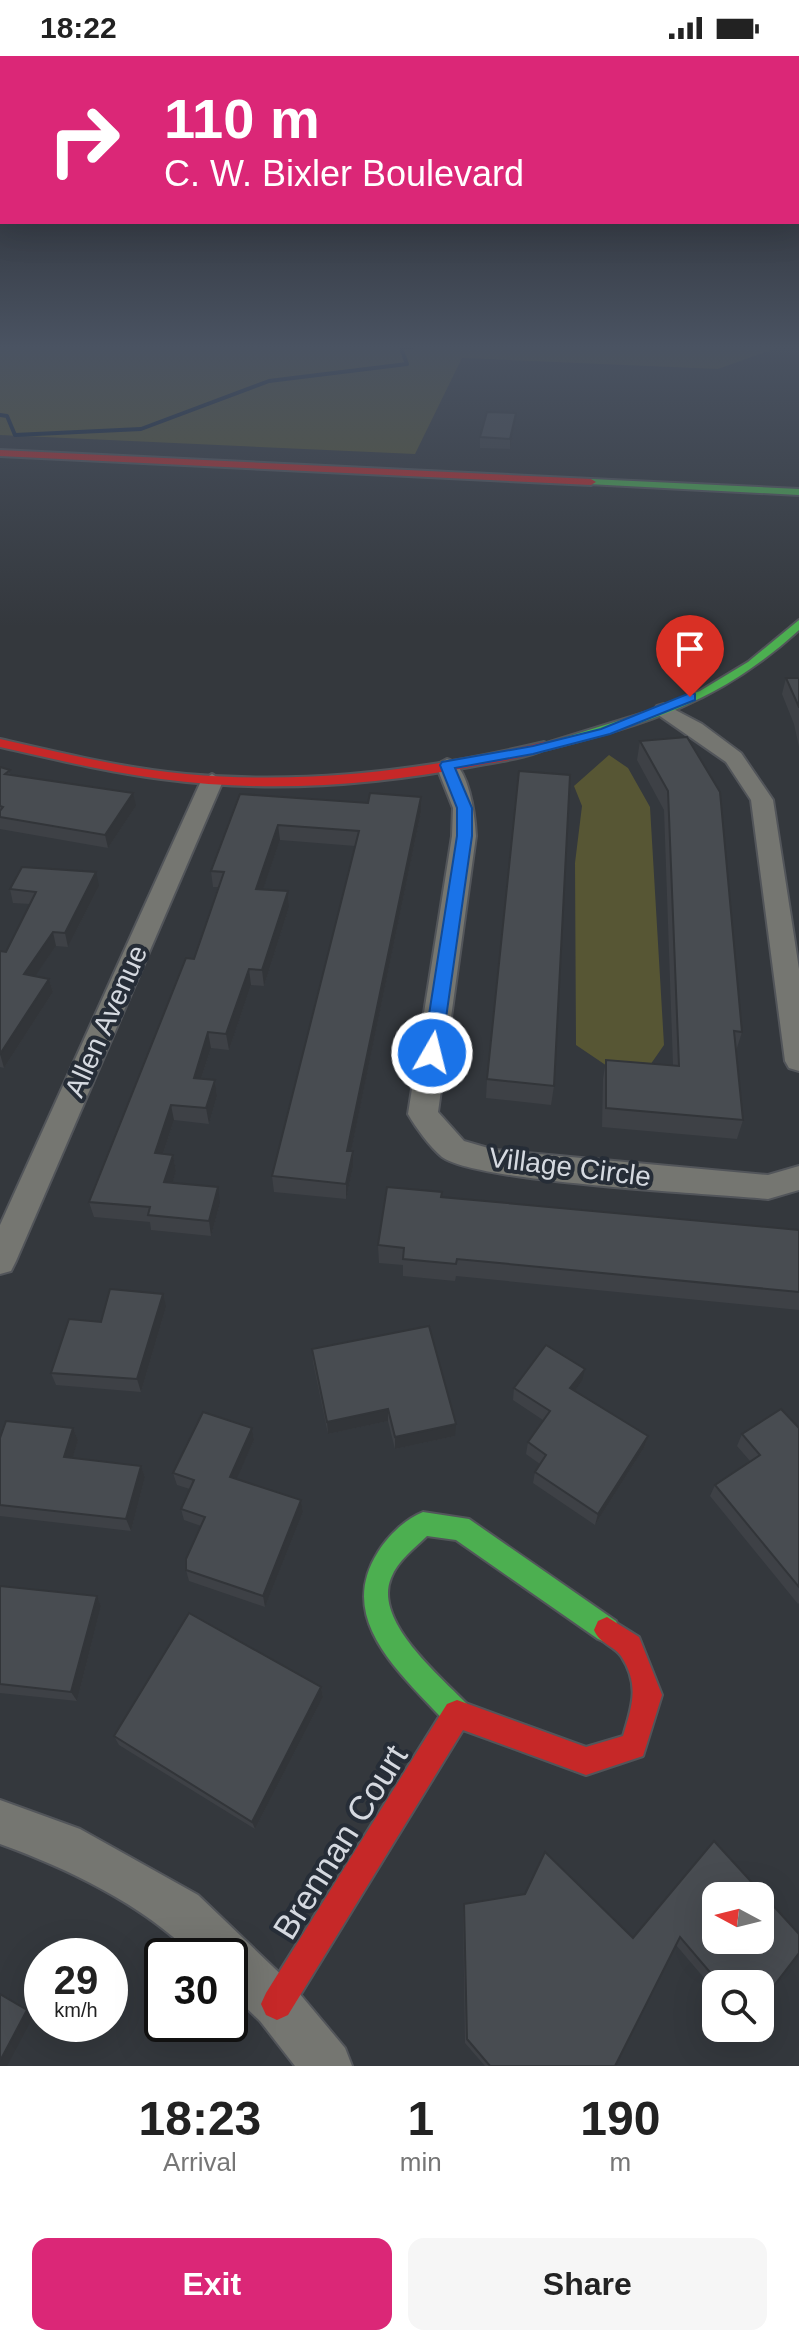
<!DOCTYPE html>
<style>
body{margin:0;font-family:Arial,sans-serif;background:#f6f6f6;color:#222;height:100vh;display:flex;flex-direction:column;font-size:30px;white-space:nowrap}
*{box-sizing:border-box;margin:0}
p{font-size:26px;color:#767676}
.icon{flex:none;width:44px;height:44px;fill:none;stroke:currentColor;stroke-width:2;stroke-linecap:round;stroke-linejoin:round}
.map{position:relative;height:2010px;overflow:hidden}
.side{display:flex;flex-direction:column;background:#fff;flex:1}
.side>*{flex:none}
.hud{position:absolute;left:0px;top:0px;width:800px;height:168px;box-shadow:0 8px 32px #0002;background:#db2777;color:#fff;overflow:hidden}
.needle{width:52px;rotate:277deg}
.buttons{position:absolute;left:702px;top:1826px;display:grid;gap:16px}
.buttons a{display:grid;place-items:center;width:72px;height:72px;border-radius:16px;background:#fff;box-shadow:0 8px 32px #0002;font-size:40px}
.speed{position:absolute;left:24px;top:1882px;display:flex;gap:16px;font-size:40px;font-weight:700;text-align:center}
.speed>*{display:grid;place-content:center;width:104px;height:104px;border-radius:50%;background:#fff;box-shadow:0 8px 32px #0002;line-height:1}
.speed small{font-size:20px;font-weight:400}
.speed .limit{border:4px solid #111;border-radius:12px;background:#fff;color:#111}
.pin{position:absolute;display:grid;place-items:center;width:68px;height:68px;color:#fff;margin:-82px -34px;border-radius:50% 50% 50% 0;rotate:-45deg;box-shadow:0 0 8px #0007}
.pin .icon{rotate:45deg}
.me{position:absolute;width:88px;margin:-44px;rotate:8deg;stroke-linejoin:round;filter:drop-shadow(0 0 6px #0008)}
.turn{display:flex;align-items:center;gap:28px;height:168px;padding:0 32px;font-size:36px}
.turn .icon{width:104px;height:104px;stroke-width:2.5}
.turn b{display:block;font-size:56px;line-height:68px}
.eta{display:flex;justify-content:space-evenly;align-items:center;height:136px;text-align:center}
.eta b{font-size:48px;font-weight:700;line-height:56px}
.cta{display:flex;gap:16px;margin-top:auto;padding:16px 32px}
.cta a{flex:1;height:92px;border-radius:16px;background:#db2777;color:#fff;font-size:32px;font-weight:700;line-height:92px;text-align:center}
.cta a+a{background:#f6f6f6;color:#222}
.status{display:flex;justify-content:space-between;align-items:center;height:56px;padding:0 40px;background:#fff;direction:ltr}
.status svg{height:22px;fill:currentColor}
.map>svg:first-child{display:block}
</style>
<div class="status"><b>18:22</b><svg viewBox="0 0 49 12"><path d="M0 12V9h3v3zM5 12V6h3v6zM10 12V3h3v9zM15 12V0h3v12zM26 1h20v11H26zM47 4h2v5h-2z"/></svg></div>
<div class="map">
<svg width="799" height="2010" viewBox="0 0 799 2010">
<rect width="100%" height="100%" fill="#34383d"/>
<!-- green -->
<g fill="#575634">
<path d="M0,289H785L718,313L462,302L415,398L0,379Z"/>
<path d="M609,699L628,712L650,751L664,989L648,1012L613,1014L576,989L575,807L582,750L574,730Z"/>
</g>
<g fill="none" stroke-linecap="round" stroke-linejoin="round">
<!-- stream -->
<path stroke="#10233e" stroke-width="4" d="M0,359L7,360L15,379L141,373L269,325L407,308L401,292L423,289"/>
<!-- street casing -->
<g stroke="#52555a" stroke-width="4">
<g id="street">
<path d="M664,648L702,668L741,697L773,744L799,913V1015L789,1012L785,1005L751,744L726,706L657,658L654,654L657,650Z"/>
<path d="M447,703C469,708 475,760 476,780L438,1056L464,1085L495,1094L768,1119L799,1110V1134L768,1143C713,1138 475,1126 442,1101C430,1091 416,1072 408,1058L452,780L453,752L436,709Z"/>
<path d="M212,718L223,725L16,1205L11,1215L0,1218V1169L201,725Z"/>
<path d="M0,1744L80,1773L198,1839L294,1931L345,1992L352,2010H295L260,1965L230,1936V1900H194C142,1848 69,1813 0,1788Z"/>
</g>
</g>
<!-- fast casing -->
<g stroke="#52555a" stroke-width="4">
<g id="fast">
<path d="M591,423L799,433V439L588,428L586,426Z"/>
<path d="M799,564V574C719,647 647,668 544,694L537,690L647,656L700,635L748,606Z"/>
<path d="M423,1456L469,1463L616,1565L620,1574L616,1583L607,1587L598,1583L456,1484L427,1480C414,1493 398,1504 391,1522C373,1565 440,1620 467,1648L471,1658L467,1668L457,1672L447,1668C404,1620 334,1565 378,1496C388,1480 405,1463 423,1456Z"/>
</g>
</g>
<!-- jam casing -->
<g stroke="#52555a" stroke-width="4">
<g id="jam">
<path d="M0,394L591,423L596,426L591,429L0,400Z"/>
<path d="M0,683C61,697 123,712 186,718C307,729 427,714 544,686L551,690C536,701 495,706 475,710C373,730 265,737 161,723C107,716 53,703 0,691Z"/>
<path d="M607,1561L639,1581L662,1639L643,1700L586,1719L463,1674L288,1959L277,1964L266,1959L261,1948L266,1937L447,1648L457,1644L586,1691L623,1680C632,1650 640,1629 621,1600C613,1589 600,1588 594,1574L598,1565Z"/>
</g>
</g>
<!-- street -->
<use href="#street" fill="#757671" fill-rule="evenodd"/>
<!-- fast -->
<use href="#fast" fill="#4caf50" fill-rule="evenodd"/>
<!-- jam -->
<use href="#jam" fill="#c62828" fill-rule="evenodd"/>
</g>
<!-- wall -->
<g fill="#3e4146">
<path d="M515,368L510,393L480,392V381Z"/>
<path d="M786,622H799V691L794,668L782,638Z"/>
<path d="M687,681L742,976L736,995L743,1064L737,1083L602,1071L603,1023L606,1004L673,1009L664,754L637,704L640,685Z"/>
<path d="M0,711L11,718L136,750L108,792L0,773Z"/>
<path d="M240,738L368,747L421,741V756L351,1095H353V1111L346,1143L274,1136L272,1120L355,790L280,784L263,833L288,835L289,851L264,930L251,929L229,994L211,992L201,1023L215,1024L217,1040L209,1068L174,1064L163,1098L173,1099L176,1115L172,1127L220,1147L211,1180L151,1174L150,1166L94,1161L89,1146L194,903L218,831H213L211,815Z"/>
<path d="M99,830L68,891L56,890L35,920L49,923L53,936L4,1012L0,1011V895L6,896L30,848L13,847L10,833Z"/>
<path d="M487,1023L554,1030L551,1049L486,1042Z"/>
<path d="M442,1141L799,1174V1254L456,1220L455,1225L403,1220V1209L379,1207L378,1189Z"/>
<path d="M166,1251L141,1336L56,1329L51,1317L101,1266Z"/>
<path d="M312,1293L455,1380L395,1393L388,1365L328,1378L313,1306Z"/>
<path d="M582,1325L575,1335L648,1380L644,1392L595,1469L533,1427L535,1416L540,1408L526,1398L528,1386L543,1364L513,1344L514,1332Z"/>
<path d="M73,1372L78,1384L72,1402L141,1410L145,1421L131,1475L0,1460V1382Z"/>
<path d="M252,1372L254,1384L236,1423L301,1444L303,1456L265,1551L189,1525L186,1514L201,1470L184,1464L181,1453L190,1433L177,1429L173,1417Z"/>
<path d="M799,1372V1547L798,1548L710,1440L715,1429L750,1405L737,1390L742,1378Z"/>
<path d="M0,1530L97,1540L101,1550L77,1645L0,1637Z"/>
<path d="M321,1631L323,1641L255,1773L119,1689L114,1680Z"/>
<path d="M714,1785L760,1928H716V1936L676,1889L615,2010H485L465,1987L463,1855L464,1848L633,1882Z"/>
</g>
<!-- shaded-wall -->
<g fill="#323539">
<path d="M516,357L515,368L510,393V383Z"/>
<path d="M133,737L136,750L108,792L105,779Z"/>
<path d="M421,741V756L348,1110L347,1095Z"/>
<path d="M278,769L280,784L258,848L256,833Z"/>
<path d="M96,816L99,830L68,891L65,877Z"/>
<path d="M288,835L289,851L264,930L262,914Z"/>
<path d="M53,876L56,890L27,932L24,918Z"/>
<path d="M249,913L251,929L229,994L226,978Z"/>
<path d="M49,923L53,936L4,1012L0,998Z"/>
<path d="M208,976L211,992L196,1038L194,1022Z"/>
<path d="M215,1024L217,1040L209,1068L206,1052Z"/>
<path d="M171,1049L174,1064L158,1113L155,1097Z"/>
<path d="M353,1095V1111L346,1143V1128Z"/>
<path d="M173,1099L176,1115L168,1141L164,1126Z"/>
<path d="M218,1131L220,1147L211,1180L209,1165Z"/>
<path d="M163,1238L166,1251L141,1336L137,1323Z"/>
<path d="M585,1313L582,1325L568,1345L570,1332Z"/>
<path d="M388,1353V1365L328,1378L327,1366Z"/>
<path d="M456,1368L455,1380L395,1393V1381Z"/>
<path d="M73,1372L78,1384L69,1413L64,1401Z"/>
<path d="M252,1372L254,1384L232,1433L230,1421Z"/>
<path d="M648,1380L644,1392L595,1469L598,1458Z"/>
<path d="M141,1410L145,1421L131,1475L126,1463Z"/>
<path d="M301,1444L303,1456L265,1551L263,1540Z"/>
<path d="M97,1540L101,1550L77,1645L71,1636Z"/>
<path d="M321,1631L323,1641L255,1773L252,1766Z"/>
<path d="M27,1954L34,1959L7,2010H0V2005Z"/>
</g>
<!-- building -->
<g fill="#484c51" stroke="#323539" stroke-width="2" fill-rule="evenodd">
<path d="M487,356L516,357L510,383L480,381Z"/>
<path d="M786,622H799V652V651Z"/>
<path d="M687,681L720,736L742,976L734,975L743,1064L606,1052V1004L679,1010L668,735L640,685Z"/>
<path d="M0,711L10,714L5,718L133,737L105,779L0,761V755L3,751L0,750Z"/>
<path d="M519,715L570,719L554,1030L487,1023Z"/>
<path d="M370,737L421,741L347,1095H353L346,1128L272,1120L359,775L278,769L256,833L288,835L262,914L249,913L226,978L208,976L194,1022L215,1024L206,1052L171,1049L155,1097L173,1099L164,1126L218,1131L209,1165L148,1159L150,1151L89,1146L186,902L194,903L224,816L211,815L240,738L368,747Z"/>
<path d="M22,811L96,816L65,877L53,876L24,918L49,923L0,998V895L6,896L36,836L10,833Z"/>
<path d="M387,1131L442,1136L441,1141L799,1174V1236L457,1203L456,1208L403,1203L404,1192L378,1189Z"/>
<path d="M110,1233L163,1238L137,1323L51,1317L69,1263L101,1266Z"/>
<path d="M429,1270L456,1368L395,1381L388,1353L327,1366L312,1293Z"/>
<path d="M546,1289L585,1313L570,1332L648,1380L598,1458L535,1416L546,1399L528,1386L550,1355L514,1332Z"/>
<path d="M781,1353L799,1372V1531L715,1429L760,1399L742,1378Z"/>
<path d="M203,1356L252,1372L230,1421L301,1444L263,1540L186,1514V1503L205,1461L181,1453L194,1424L173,1417Z"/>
<path d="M6,1365L73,1372L64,1401L141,1410L126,1463L0,1449V1382Z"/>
<path d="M0,1530L97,1540L71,1636L0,1628Z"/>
<path d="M189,1557L321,1631L252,1766L114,1680Z"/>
<path d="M714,1785L799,1878V1897L760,1948V1928H720L680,1881L615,2010H490L467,1983L464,1848L525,1838L545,1796L633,1882ZM716,1840H760V1884H716Z"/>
<path d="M0,1938L27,1954L0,2005Z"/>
</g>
<!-- sky -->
<linearGradient id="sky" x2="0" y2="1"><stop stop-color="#1d1f22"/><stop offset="0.51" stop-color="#4a5362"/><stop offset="1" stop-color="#4a5362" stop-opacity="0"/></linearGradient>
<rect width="799" height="571" fill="url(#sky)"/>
<!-- route -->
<path fill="#1a73e8" stroke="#114b97" stroke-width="2" d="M690,637L695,638V644L610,678L533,698L455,712L472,752V780L441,997L438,1001H426L423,997L457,780V752L440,709L442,706L533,690L601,673Z"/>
<g text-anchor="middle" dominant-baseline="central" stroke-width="8" stroke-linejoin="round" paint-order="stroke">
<!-- street labels -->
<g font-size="28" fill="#d5d9e0" stroke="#262d37">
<text transform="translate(106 965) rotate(-66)">Allen Avenue</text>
<text transform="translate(570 1111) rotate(7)">Village Circle</text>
</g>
<!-- near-street labels -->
<g font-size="34" fill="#d5d9e0" stroke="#262d37">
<text transform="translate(340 1786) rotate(-58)">Brennan Court</text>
</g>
</g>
</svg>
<div class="buttons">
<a><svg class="needle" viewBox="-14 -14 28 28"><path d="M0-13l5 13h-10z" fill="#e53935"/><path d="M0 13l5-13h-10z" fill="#767676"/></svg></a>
<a><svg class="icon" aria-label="search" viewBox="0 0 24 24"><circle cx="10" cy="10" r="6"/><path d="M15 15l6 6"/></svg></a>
</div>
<div class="speed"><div>29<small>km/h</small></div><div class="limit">30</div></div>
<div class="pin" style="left:690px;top:641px;background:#d93025"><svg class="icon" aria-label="arrive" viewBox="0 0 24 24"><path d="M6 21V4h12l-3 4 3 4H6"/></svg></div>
<svg class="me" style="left:432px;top:997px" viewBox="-20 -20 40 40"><circle r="17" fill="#1a73e8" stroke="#fff" stroke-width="3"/><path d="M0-11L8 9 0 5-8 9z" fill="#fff"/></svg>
<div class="hud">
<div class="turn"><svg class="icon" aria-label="right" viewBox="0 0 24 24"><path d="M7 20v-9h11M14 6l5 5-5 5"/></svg><div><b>110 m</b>C. W. Bixler Boulevard</div></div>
</div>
</div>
<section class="side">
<div class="eta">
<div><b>18:23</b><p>Arrival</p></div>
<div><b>1</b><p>min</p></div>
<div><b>190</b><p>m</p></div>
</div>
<div class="cta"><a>Exit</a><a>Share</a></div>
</section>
